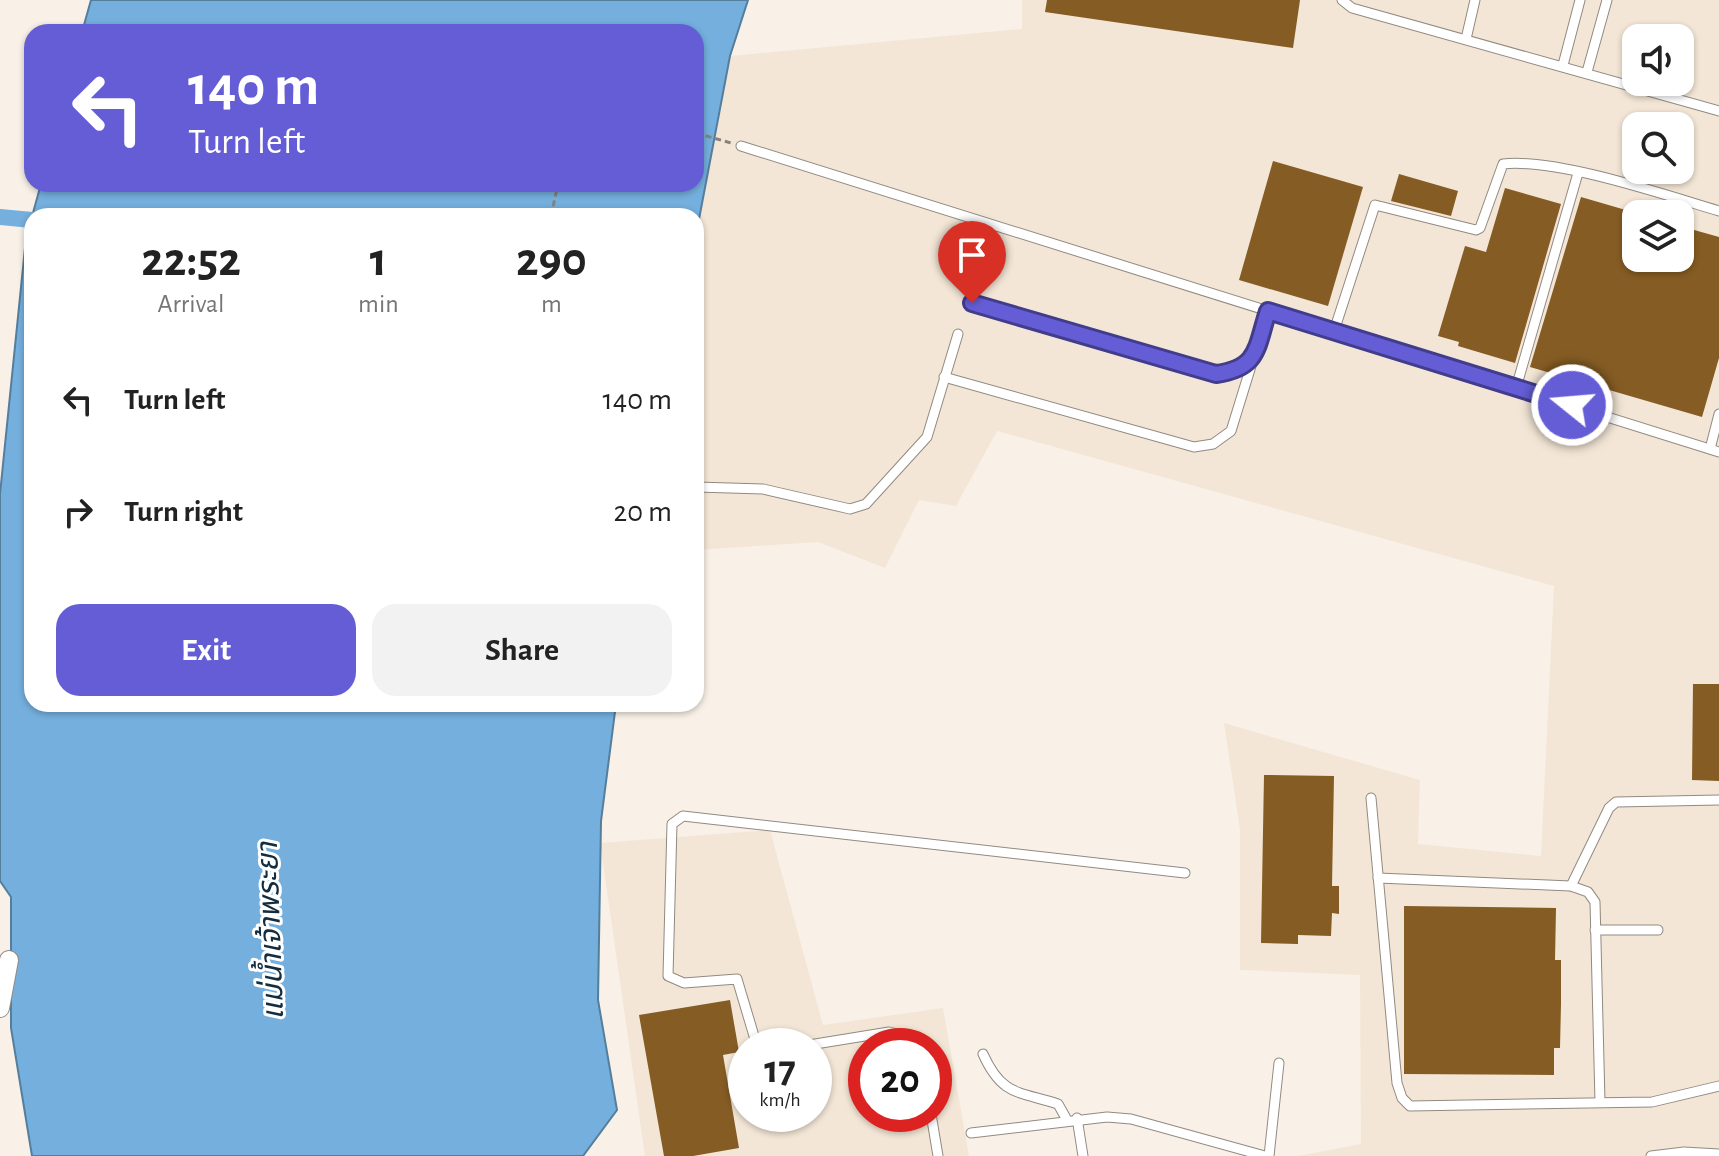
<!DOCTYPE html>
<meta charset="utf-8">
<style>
body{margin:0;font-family:"Alegreya Sans","Noto Sans Thai",sans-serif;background:#f2f2f2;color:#222;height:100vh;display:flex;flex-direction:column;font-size:30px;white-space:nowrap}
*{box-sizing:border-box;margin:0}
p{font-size:26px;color:#767676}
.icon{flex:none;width:44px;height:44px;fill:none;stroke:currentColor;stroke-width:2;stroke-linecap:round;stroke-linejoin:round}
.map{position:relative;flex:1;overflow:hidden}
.details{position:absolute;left:24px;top:208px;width:680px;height:504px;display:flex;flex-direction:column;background:#fff;border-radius:24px;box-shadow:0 2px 6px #0004}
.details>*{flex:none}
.top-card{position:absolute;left:24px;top:24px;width:680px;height:168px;border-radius:24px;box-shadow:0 2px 6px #0004;background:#645dd6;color:#fff;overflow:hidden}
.buttons{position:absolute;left:1622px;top:24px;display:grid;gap:16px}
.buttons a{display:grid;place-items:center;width:72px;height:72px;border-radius:16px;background:#fff;box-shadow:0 2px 6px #0004;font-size:40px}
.speed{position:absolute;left:728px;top:1028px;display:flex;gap:16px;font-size:40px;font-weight:700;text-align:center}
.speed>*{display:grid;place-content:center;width:104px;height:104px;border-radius:50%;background:#fff;box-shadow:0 2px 6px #0004;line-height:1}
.speed small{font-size:20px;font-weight:400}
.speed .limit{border:12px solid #d22;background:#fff;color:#111}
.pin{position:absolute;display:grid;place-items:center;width:68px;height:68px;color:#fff;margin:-82px -34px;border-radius:50% 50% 50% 0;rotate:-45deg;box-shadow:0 0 8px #0007}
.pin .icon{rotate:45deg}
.me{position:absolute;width:88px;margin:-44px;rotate:287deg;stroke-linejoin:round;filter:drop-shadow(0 0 6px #0008)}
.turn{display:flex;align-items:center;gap:28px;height:168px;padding:0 32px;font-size:36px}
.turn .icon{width:104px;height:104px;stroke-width:2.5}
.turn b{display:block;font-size:56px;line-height:68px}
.eta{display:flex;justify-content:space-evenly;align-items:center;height:136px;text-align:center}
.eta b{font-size:48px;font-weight:700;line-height:56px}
.button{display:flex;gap:16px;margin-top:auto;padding:16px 32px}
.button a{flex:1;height:92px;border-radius:24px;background:#645dd6;color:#fff;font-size:32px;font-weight:700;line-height:92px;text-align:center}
.button a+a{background:#f2f2f2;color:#222}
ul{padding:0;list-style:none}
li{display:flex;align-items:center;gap:24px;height:112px;padding:0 32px}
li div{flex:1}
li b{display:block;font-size:30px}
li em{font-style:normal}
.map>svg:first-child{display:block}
</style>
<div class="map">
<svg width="1719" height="1156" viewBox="0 0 1719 1156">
<rect width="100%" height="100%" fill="#f9f1e7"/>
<!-- built -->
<g fill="#f3e6d6" fill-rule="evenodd">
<path d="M1022,0H1719V1156H1298L1361,1144L1360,975L1240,970V830L1224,723L1420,780L1418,844L1541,856L1554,586L997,431L956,506L919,500L885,568L818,542L696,550V235L730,56L1022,29ZM1636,38H1680V82H1636ZM1636,126H1680V170H1636ZM1636,214H1680V258H1636Z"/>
<path d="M770,830L823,1025L943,1008L969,1156H645L600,843ZM746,1046H814V1114H746ZM866,1046H934V1114H866Z"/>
</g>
<!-- water -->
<path fill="#74afdd" stroke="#557e9d" stroke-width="2" d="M91,0H748L730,56L696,235V216H32V704H616L601,821L598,1000L617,1110L583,1156H32L11,1028V897L0,881V494L26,238L41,184H696V32H82Z"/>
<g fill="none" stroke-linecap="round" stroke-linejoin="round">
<!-- canal -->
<path stroke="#74afdd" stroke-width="16" d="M0,217L32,220"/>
</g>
<!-- building -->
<g fill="#855c23">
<path d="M1047,0H1300L1293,48L1045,12Z"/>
<path d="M1273,161L1363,187L1328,306L1239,280Z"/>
<path d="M1399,174L1458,191L1451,216L1391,201Z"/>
<path d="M1505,188L1561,204L1515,363L1458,346L1459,342L1438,336L1465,246L1486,252Z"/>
<path d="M1581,197L1636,213V258H1680V226L1719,237V358L1702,417L1530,367Z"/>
<path d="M1693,684H1719V781L1692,780Z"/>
<path d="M1264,775L1334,776L1332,886H1339V914L1332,913L1331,936L1298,935V944L1261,943Z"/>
<path d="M1404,906L1556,908L1555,960H1561V1004L1560,1048H1554V1075L1404,1074Z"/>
<path d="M730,1000L739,1052L723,1055L739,1148L693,1156H664L639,1015Z"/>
</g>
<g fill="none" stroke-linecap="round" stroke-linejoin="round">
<!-- lane casing -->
<g stroke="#918a81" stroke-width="11">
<g id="lane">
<path d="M1342,0L1352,8L1719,111"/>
<path d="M1466,39L1475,0"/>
<path d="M1563,65L1580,0"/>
<path d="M1587,72L1607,0"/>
<path d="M741,146L1719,452"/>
<path d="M972,303L1216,374L1236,371L1253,360"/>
<path d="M1334,331L1375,205L1476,230L1480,228L1503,164C1557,158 1665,195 1719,211"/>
<path d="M944,377L1194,447L1213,444L1231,431L1268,311"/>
<path d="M1516,388L1578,173"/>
<path d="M1710,449L1719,414"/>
<path d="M696,487L763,489L850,509L866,504L927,437L958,334"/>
<path d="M1371,798L1397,1083L1402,1098L1410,1106L1652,1102L1719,1086"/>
<path d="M1378,878L1571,886L1588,892L1595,902L1600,1102"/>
<path d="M1571,886L1609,808L1616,802L1719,800"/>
<path d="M1595,930H1658"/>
<path d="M757,1046L737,979L684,983L668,976L672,824L683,816L1185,873"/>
<path d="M803,1046L889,1032L910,1037L917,1046"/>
<path d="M983,1054C1002,1096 1018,1091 1058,1104L1067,1120"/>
<path d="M931,1114L938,1156"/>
<path d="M1077,1118L1083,1156"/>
<path d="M971,1133L1107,1117L1131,1119L1265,1156"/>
<path d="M1269,1156L1279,1063"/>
<path d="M1651,1156L1684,1152L1719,1154"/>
</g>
</g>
<!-- street casing -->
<g stroke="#918a81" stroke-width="20">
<path id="street" d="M0,1008L9,960"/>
</g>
<!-- path -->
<g stroke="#87817b" stroke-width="3" stroke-dasharray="6 4" stroke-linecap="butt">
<path d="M589,32L590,26"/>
<path d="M696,133L731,143"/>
<path d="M551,216L558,184"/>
</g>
<!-- lane -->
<use href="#lane" stroke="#fff" stroke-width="9"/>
<!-- street -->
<use href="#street" stroke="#fff" stroke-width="18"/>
</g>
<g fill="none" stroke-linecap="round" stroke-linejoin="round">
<!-- route casing -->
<g stroke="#413c8b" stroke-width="20">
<path id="route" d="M972,303L1216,374C1259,368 1256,348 1268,311L1572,405"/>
</g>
<!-- route -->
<use href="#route" stroke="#645dd6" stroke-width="14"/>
</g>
<g text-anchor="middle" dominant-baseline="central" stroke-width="6" stroke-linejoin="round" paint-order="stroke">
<!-- water labels -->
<g font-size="30" font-style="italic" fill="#122c40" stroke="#fff">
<text transform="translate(271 931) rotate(-92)">แม่น้ำเจ้าพระยา</text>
</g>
</g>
</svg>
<div class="buttons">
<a><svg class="icon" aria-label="sound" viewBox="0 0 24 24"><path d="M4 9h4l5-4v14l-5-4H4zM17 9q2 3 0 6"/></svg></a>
<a><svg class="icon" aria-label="search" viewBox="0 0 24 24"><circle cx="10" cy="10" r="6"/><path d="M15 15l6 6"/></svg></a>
<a><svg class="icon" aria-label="layers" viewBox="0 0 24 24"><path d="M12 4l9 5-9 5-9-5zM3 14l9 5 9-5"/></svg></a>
</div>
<div class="speed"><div>17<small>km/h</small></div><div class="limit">20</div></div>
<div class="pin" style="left:972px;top:303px;background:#d93025"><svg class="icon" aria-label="arrive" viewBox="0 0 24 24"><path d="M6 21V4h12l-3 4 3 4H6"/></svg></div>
<svg class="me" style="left:1572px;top:405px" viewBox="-20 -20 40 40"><circle r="17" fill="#645dd6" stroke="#fff" stroke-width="3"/><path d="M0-11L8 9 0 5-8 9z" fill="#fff"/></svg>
<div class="top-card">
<div class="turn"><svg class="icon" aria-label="left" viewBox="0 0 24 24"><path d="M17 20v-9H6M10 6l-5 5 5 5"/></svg><div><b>140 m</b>Turn left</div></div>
</div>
<section class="details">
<div class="eta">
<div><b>22:52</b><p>Arrival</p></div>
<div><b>1</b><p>min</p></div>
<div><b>290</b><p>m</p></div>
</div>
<ul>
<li><svg class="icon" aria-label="left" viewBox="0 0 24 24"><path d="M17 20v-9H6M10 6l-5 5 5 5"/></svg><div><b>Turn left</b></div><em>140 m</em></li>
<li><svg class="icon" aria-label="right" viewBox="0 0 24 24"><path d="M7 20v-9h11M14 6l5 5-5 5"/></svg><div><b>Turn right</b></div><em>20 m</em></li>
</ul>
<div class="button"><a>Exit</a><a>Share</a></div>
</section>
</div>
